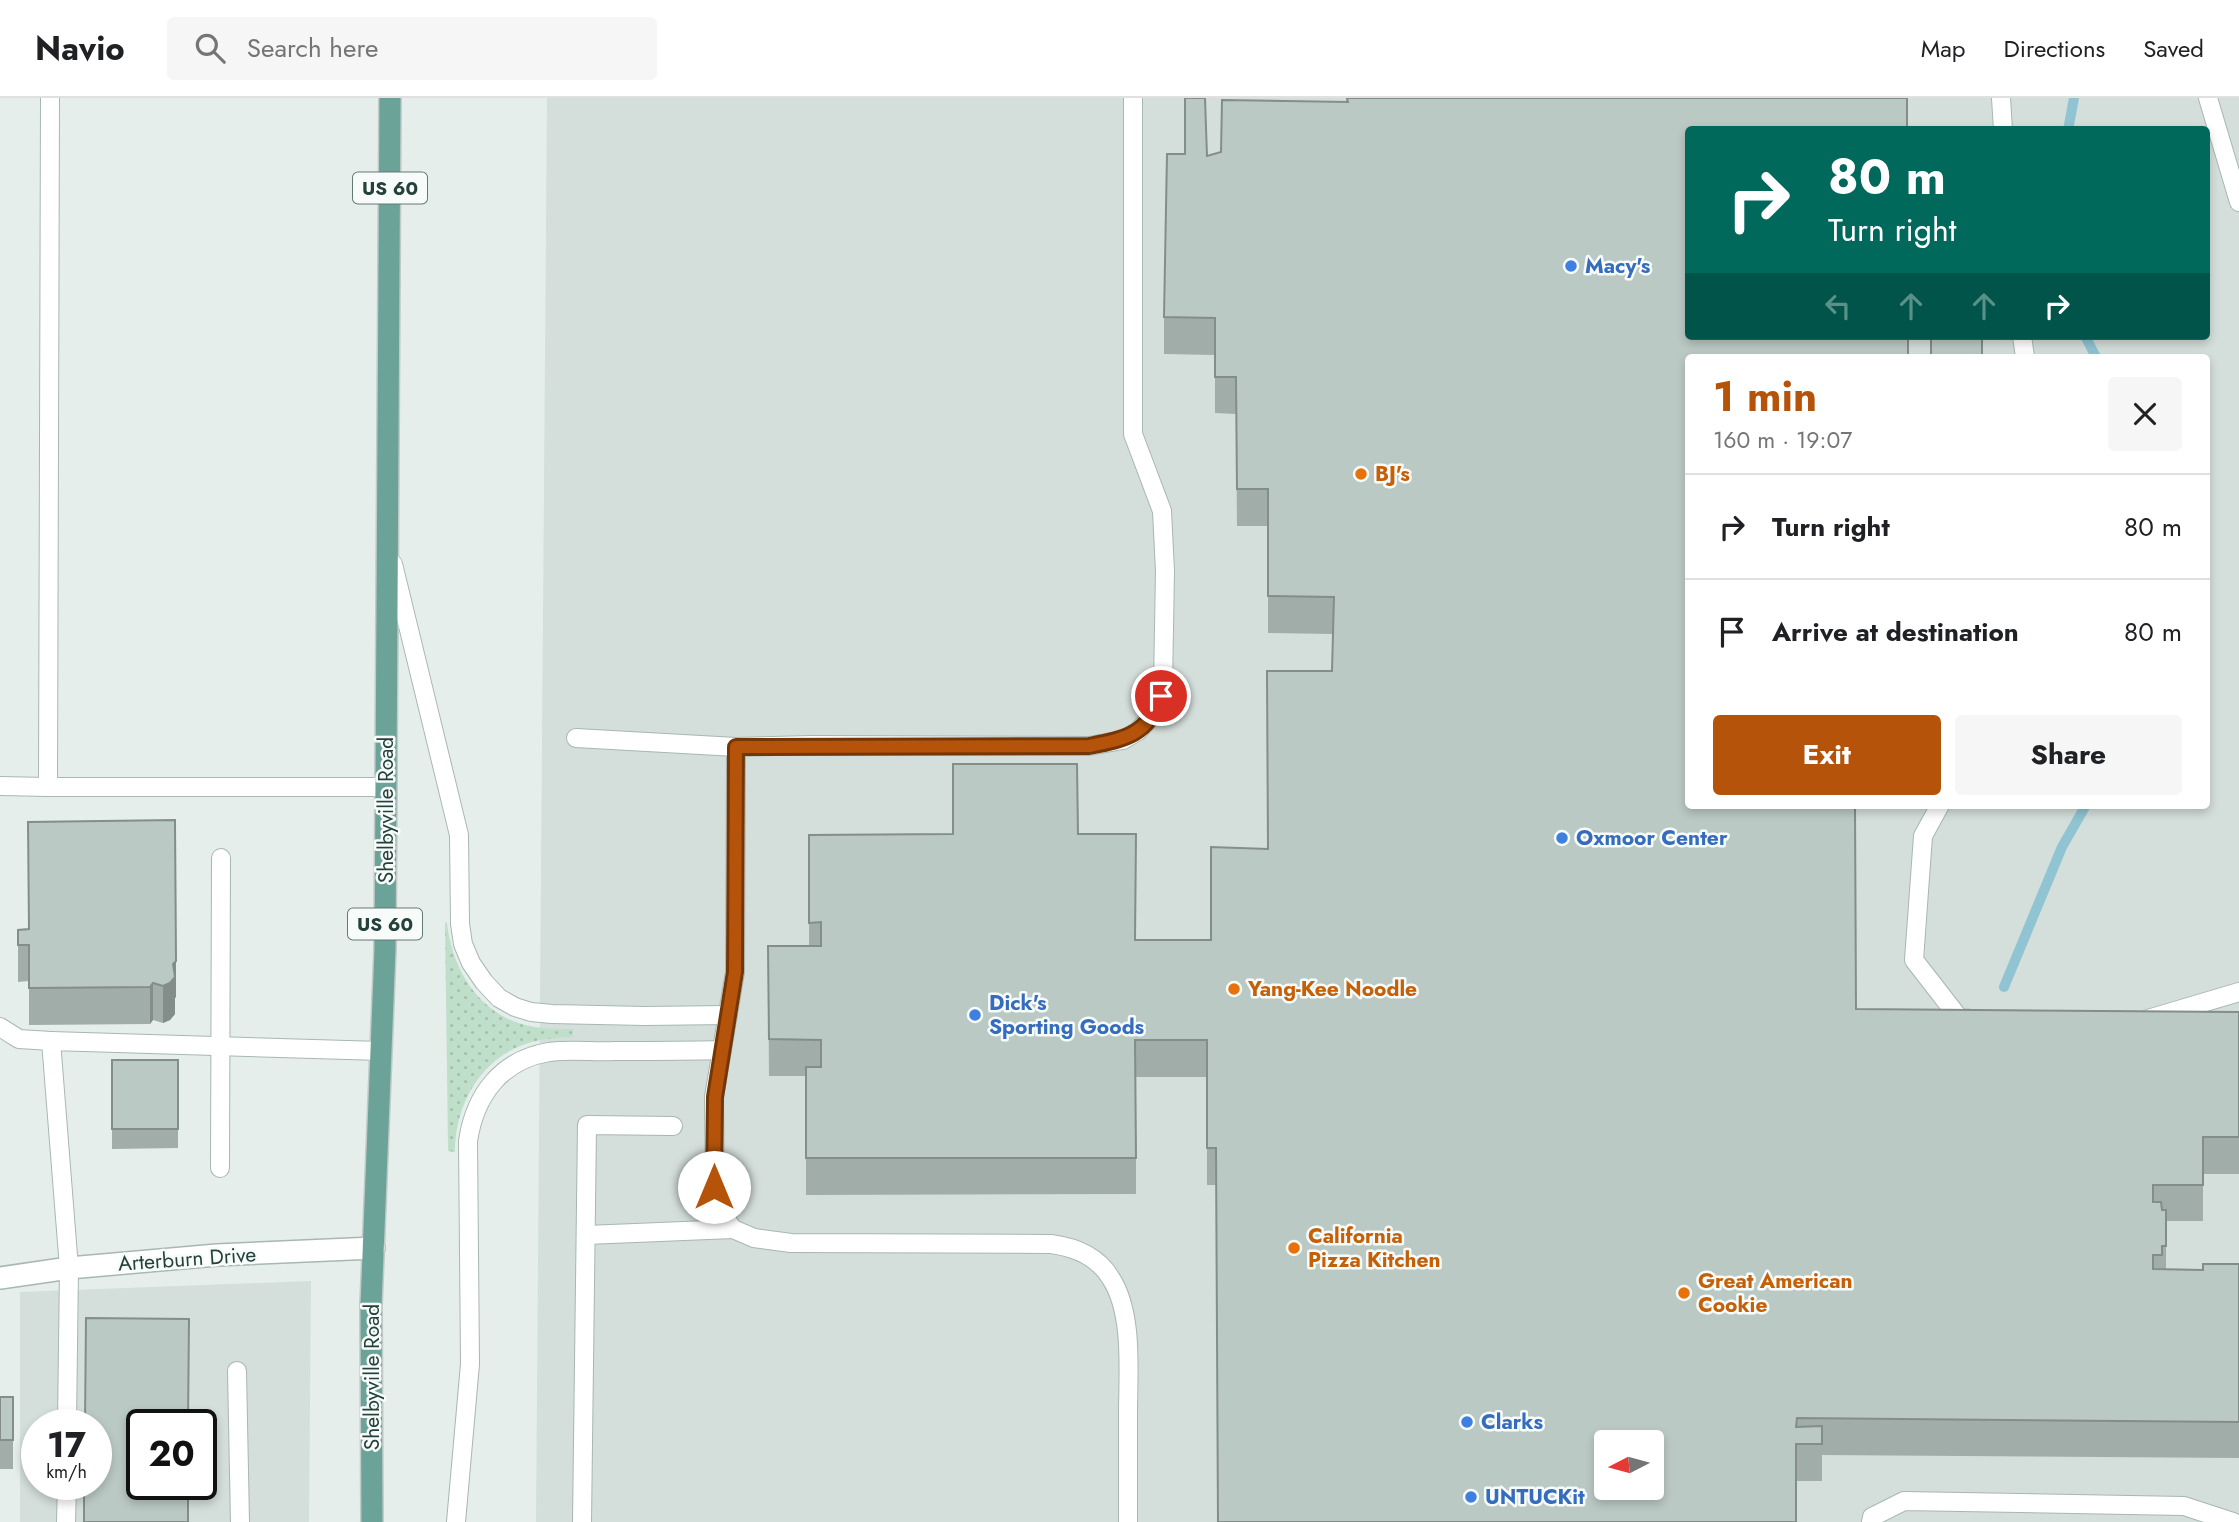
<!DOCTYPE html>
<meta charset="utf-8">
<style>
body{margin:0;font-family:Jost,sans-serif;background:#f6f6f6;color:#202124;height:100vh;display:flex;flex-direction:column;font-size:26px;white-space:nowrap}
*{box-sizing:border-box;margin:0}
p{font-size:23px;color:#757577}
.icon{flex:none;width:38px;height:38px;fill:none;stroke:currentColor;stroke-width:2;stroke-linecap:round;stroke-linejoin:round}
.map{position:relative;flex:1;overflow:hidden}
.panel{position:absolute;left:1685px;top:256px;width:525px;height:455px;display:flex;flex-direction:column;background:#fff;border-radius:7px;box-shadow:0 4px 10px #0003}
.panel>*{flex:none}
.top-card{position:absolute;left:1685px;top:28px;width:525px;height:214px;border-radius:7px;box-shadow:0 4px 10px #0003;background:#00695c;color:#fff;overflow:hidden}
.needle{width:46px;rotate:264deg}
.buttons{position:absolute;left:1594px;top:1332px;display:grid;gap:14px}
.buttons a{display:grid;place-items:center;width:70px;height:70px;border-radius:7px;background:#fff;box-shadow:0 4px 10px #0003;font-size:35px}
.speed{position:absolute;left:21px;top:1311px;display:flex;gap:14px;font-size:35px;font-weight:700;text-align:center}
.speed>*{display:grid;place-content:center;width:91px;height:91px;border-radius:50%;background:#fff;box-shadow:0 4px 10px #0003;line-height:1}
.speed small{font-size:18px;font-weight:400}
.speed .limit{border:4px solid #111;border-radius:10px;background:#fff;color:#111}
.pin{position:absolute;display:grid;place-items:center;width:60px;height:60px;color:#fff;margin:-30px;border:4px solid #fff;border-radius:50%;box-shadow:0 2px 7px #0007}
.me{position:absolute;width:77px;margin:-38px;rotate:0deg;stroke-linejoin:round;filter:drop-shadow(0 0 5px #0008)}
.turn{display:flex;align-items:center;gap:24px;height:147px;padding:0 28px;font-size:32px}
.turn .icon{width:91px;height:91px;stroke-width:2.5}
.turn b{display:block;font-size:49px;line-height:60px}
.lanes{display:flex;align-items:center;height:66px;padding:0 28px;background:#0003;justify-content:center;gap:35px;direction:ltr}
.lanes .off{opacity:.35}
.round{display:grid;place-items:center;flex:none;width:74px;height:74px;border-radius:7px;background:#f6f6f6}
.head{display:flex;align-items:center;justify-content:space-between;height:119px;padding:0 28px}
h1{font-size:42px;font-weight:700;line-height:52px;color:#b45309}
.action{display:flex;gap:14px;margin-top:auto;padding:14px 28px}
.action a{flex:1;height:80px;border-radius:7px;background:#b45309;color:#fff;font-size:28px;font-weight:700;line-height:80px;text-align:center}
.action a+a{background:#f6f6f6;color:#202124}
ul{padding:0;list-style:none}
li{display:flex;align-items:center;gap:21px;height:105px;padding:0 28px;border-top:2px solid #e0e0e0}
li div{flex:1}
li b{display:block;font-size:26px}
li em{font-style:normal}
header{display:flex;align-items:center;gap:42px;box-sizing:border-box;height:98px;padding:0 35px;background:#fff;border-bottom:2px solid #e0e0e0}
header strong{font-size:33px}
nav{display:flex;gap:38px;margin-inline-start:auto;font-size:24px}
.search{width:490px;height:63px;background:#f6f6f6;display:flex;align-items:center;gap:18px;box-sizing:border-box;padding:0 24px;border-radius:7px;color:#757577;font-size:26px}
.map>svg:first-child{display:block}
</style>
<header>
<strong>Navio</strong>
<div class="search"><svg class="icon" aria-label="search" viewBox="0 0 24 24"><circle cx="10" cy="10" r="6"/><path d="M15 15l6 6"/></svg>Search here</div>
<nav><a>Map</a><a>Directions</a><a>Saved</a></nav>
</header>
<div class="map">
<svg width="2239" height="1424" viewBox="0 0 2239 1424">
<defs>
<pattern id="grass-dots" width="8" height="8" patternUnits="userSpaceOnUse" patternTransform="scale(1.75)"><rect width="8" height="8" fill="#bfdfca"/><path d="M2 2h.1M6 6h.1" fill="none" stroke="#a4c1ae" stroke-width="1.8" stroke-linecap="round"/></pattern>
</defs>
<rect width="100%" height="100%" fill="#e6eeeb"/>
<!-- built -->
<g fill="#d4deda" fill-rule="evenodd">
<path d="M547,0H2239V1424H536ZM1689,32H2207V238H1689ZM1689,259H2207V707H1689ZM1606,1344H1652V1390H1606Z"/>
<path d="M311,1183L309,1424H20V1194ZM37,1326H96V1386H37ZM142,1326H201V1386H142Z"/>
</g>
<!-- grass -->
<path fill="url(#grass-dots)" d="M445,824L447,825C452,872 480,918 530,928C544,931 559,931 573,931V939C555,940 537,941 520,948C477,966 455,1010 455,1054L448,1053Z"/>
<g fill="none" stroke-linecap="round" stroke-linejoin="round">
<!-- stream -->
<g stroke="#90c4d2" stroke-width="10">
<path d="M2068,32L2074,0"/>
<path d="M2085,238L2096,259"/>
<path d="M2004,889L2062,749L2086,707"/>
</g>
<!-- lane casing -->
<g stroke="#a8b7b3" stroke-width="20">
<g id="lane">
<path d="M50,0L48,689H386"/>
<path d="M2001,0L2003,32"/>
<path d="M2208,0L2239,104"/>
<path d="M2022,238L2025,259"/>
<path d="M393,466L459,737L460,826L463,846L471,865L484,884L499,900L515,909L531,914L552,916L644,918L728,917"/>
<path d="M576,640L736,649"/>
<path d="M0,688L48,689"/>
<path d="M1940,707L1923,738L1914,862L1959,920L1971,921"/>
<path d="M2148,921L2239,894"/>
<path d="M0,929L19,941L51,943"/>
<path d="M220,1070L221,760"/>
<path d="M586,1137L733,1131"/>
<path d="M237,1273L240,1424"/>
<path d="M67,1326L69,1170L51,943L381,953"/>
<path d="M66,1424L67,1386"/>
<path d="M456,1424L470,1266L468,1043C475,997 501,962 549,954C570,951 593,954 614,953C650,953 686,953 722,952"/>
<path d="M582,1424L587,1027L673,1028"/>
<path d="M1128,1424C1128,1388 1128,1352 1128,1316C1128,1275 1134,1214 1110,1179C1097,1158 1074,1149 1051,1146L791,1145L754,1140L733,1131L716,1108L715,1098L714,999L735,874L736,649L812,647L1089,648L1123,642L1138,633L1156,614L1163,587L1165,473L1162,413L1133,336V0"/>
<path d="M1871,1424L1872,1419L1904,1403L2184,1408L2233,1424"/>
</g>
</g>
<!-- street casing -->
<g stroke="#a8b7b3" stroke-width="24">
<path id="street" d="M0,1180L69,1170L217,1157L374,1150"/>
</g>
<!-- primary casing -->
<g stroke="#c2cac8" stroke-width="24">
<path id="primary" d="M372,1424L371,1208L385,851L390,0"/>
</g>
<!-- lane -->
<use href="#lane" stroke="#fff" stroke-width="18"/>
<!-- street -->
<use href="#street" stroke="#fff" stroke-width="21"/>
<!-- primary -->
<use href="#primary" stroke="#6ba398" stroke-width="21"/>
</g>
<!-- wall -->
<g fill="#a1ada9">
<path d="M1346,0H1907L1689,259L1856,911L2239,914V1076H2203V1123H2166V1172H2203L2239,1166V1360L1822,1357V1383H1796L1216,1087H1207V979H1136V1096L806,1097V978H769L768,848H809V737L1078,736L1135,842H1211L1268,751L1332,573L1333,536L1268,535V428H1237L1236,316L1215,315V257L1164,256V219L1185,56L1207,58L1221,54L1346,4Z"/>
<path d="M28,724L176,899L175,900V916L170,922L163,925L153,922L150,926L29,927V883L18,884V832L28,831Z"/>
<path d="M112,962H178V1050L112,1051Z"/>
<rect x="0" y="1299" width="13" height="72"/>
</g>
<!-- shaded-wall -->
<g fill="#838d89">
<path d="M176,863V899L175,900V916L170,922L163,925V888L173,866Z"/>
<path d="M153,885V922L150,926V889Z"/>
</g>
<!-- building -->
<g fill="#bbc9c4" stroke="#838d89" stroke-width="2" fill-rule="evenodd">
<path d="M1185,0H1205L1207,58L1221,54L1222,2L1348,4L1347,0H1907V32H1689V238H1908V259H1689V707H1855L1856,911L2239,914V1039H2203V1087H2153V1104H2161L2162,1112H2166V1148H2162V1157H2153V1171L2203,1172V1166H2239V1324L1797,1320L1796,1329L1822,1328V1346H1796V1424H1218L1216,1050H1207V942H1135L1136,1060H806V969H821V942L769,941L768,848H821V824L809,825V737L953,736V666H1077L1078,736H1136L1135,842H1211V749L1268,751L1267,573H1332L1334,499L1268,498V391H1237L1236,279H1215V220L1164,219L1167,56H1185ZM1606,1344H1652V1390H1606Z"/>
<rect x="1931" y="238" width="51" height="21"/>
<path d="M175,722L176,863L173,866L175,879L170,885L163,888L153,885L150,889L29,890V847H18V832L29,831L28,724Z"/>
<rect x="112" y="962" width="66" height="69"/>
<path d="M86,1220L189,1221L188,1326H142V1386H188V1424H84V1386H96V1326H85Z"/>
<rect x="0" y="1299" width="13" height="43"/>
</g>
<g fill="none" stroke-linecap="round" stroke-linejoin="round">
<!-- route casing -->
<g stroke="#753606" stroke-width="18">
<path id="route" d="M714,1089L715,999L735,874L736,649L1089,648C1125,641 1148,637 1161,598"/>
</g>
<!-- route -->
<use href="#route" stroke="#b45309" stroke-width="12"/>
</g>
<!-- markers -->
<g fill="#3f7fe0" stroke="#f7fbf9" stroke-width="2.5">
<circle cx="1571" cy="168" r="7"/>
<circle cx="1562" cy="740" r="7"/>
<circle cx="975" cy="917" r="7"/>
<circle cx="1467" cy="1324" r="7"/>
<circle cx="1471" cy="1399" r="7"/>
</g>
<g fill="#e8710a" stroke="#f7fbf9" stroke-width="2.5">
<circle cx="1361" cy="376" r="7"/>
<circle cx="1234" cy="891" r="7"/>
<circle cx="1294" cy="1150" r="7"/>
<circle cx="1684" cy="1195" r="7"/>
</g>
<g text-anchor="middle" dominant-baseline="central" stroke-width="5" stroke-linejoin="round" paint-order="stroke">
<!-- shield labels -->
<g fill="#f7fbf9" stroke="#647974" stroke-width="2">
<rect x="353" y="74.5" width="74" height="31" rx="5"/>
<rect x="348" y="810.5" width="74" height="31" rx="5"/>
</g>
<g font-size="19" font-weight="bold" fill="#25413b">
<text x="390" y="90">US 60</text>
<text x="385" y="826">US 60</text>
</g>
<!-- shop labels -->
<g font-size="21" font-weight="bold" fill="#366cbe" stroke="#f7fbf9" text-anchor="start">
<text x="1585" y="168">Macy's</text>
<text x="1576" y="740">Oxmoor Center</text>
<text x="989" y="905">Dick's<tspan x="989" dy="24">Sporting Goods</tspan></text>
<text x="1481" y="1324">Clarks</text>
<text x="1485" y="1399">UNTUCKit</text>
</g>
<!-- food labels -->
<g font-size="21" font-weight="bold" fill="#c56008" stroke="#f7fbf9" text-anchor="start">
<text x="1375" y="376">BJ's</text>
<text x="1248" y="891">Yang-Kee Noodle</text>
<text x="1308" y="1138">California<tspan x="1308" dy="24">Pizza Kitchen</tspan></text>
<text x="1698" y="1183">Great American<tspan x="1698" dy="24">Cookie</tspan></text>
</g>
<!-- street labels -->
<g font-size="21" fill="#25413b" stroke="#f7fbf9">
<text transform="translate(386 712) rotate(-90)">Shelbyville Road</text>
<text transform="translate(187 1161) rotate(-4)">Arterburn Drive</text>
<text transform="translate(372 1279) rotate(-90)">Shelbyville Road</text>
</g>
</g>
</svg>
<div class="buttons">
<a><svg class="needle" viewBox="-14 -14 28 28"><path d="M0-13l5 13h-10z" fill="#e53935"/><path d="M0 13l5-13h-10z" fill="#757577"/></svg></a>
</div>
<div class="speed"><div>17<small>km/h</small></div><div class="limit">20</div></div>
<div class="pin" style="left:1161px;top:598px;background:#d93025"><svg class="icon" aria-label="arrive" viewBox="0 0 24 24"><path d="M6 21V4h12l-3 4 3 4H6"/></svg></div>
<svg class="me" style="left:714px;top:1089px" viewBox="-20 -20 40 40"><circle r="19" fill="#fff"/><path d="M0-13L10 11 0 6-10 11z" fill="#b45309"/></svg>
<div class="top-card">
<div class="turn"><svg class="icon" aria-label="right" viewBox="0 0 24 24"><path d="M7 20v-9h11M14 6l5 5-5 5"/></svg><div><b>80 m</b>Turn right</div></div>
<div class="lanes"><svg class="icon off" aria-label="left" viewBox="0 0 24 24"><path d="M17 20v-9H6M10 6l-5 5 5 5"/></svg><svg class="icon off" aria-label="ahead" viewBox="0 0 24 24"><path d="M12 20V5M6 11l6-6 6 6"/></svg><svg class="icon off" aria-label="ahead" viewBox="0 0 24 24"><path d="M12 20V5M6 11l6-6 6 6"/></svg><svg class="icon" aria-label="right" viewBox="0 0 24 24"><path d="M7 20v-9h11M14 6l5 5-5 5"/></svg></div>
</div>
<section class="panel">
<div class="head"><div><h1>1 min</h1><p>160 m · 19:07</p></div><a class="round"><svg class="icon" aria-label="close" viewBox="0 0 24 24"><path d="M6 6l12 12M18 6L6 18"/></svg></a></div>
<ul>
<li><svg class="icon" aria-label="right" viewBox="0 0 24 24"><path d="M7 20v-9h11M14 6l5 5-5 5"/></svg><div><b>Turn right</b></div><em>80 m</em></li>
<li><svg class="icon" aria-label="arrive" viewBox="0 0 24 24"><path d="M6 21V4h12l-3 4 3 4H6"/></svg><div><b>Arrive at destination</b></div><em>80 m</em></li>
</ul>
<div class="action"><a>Exit</a><a>Share</a></div>
</section>
</div>
